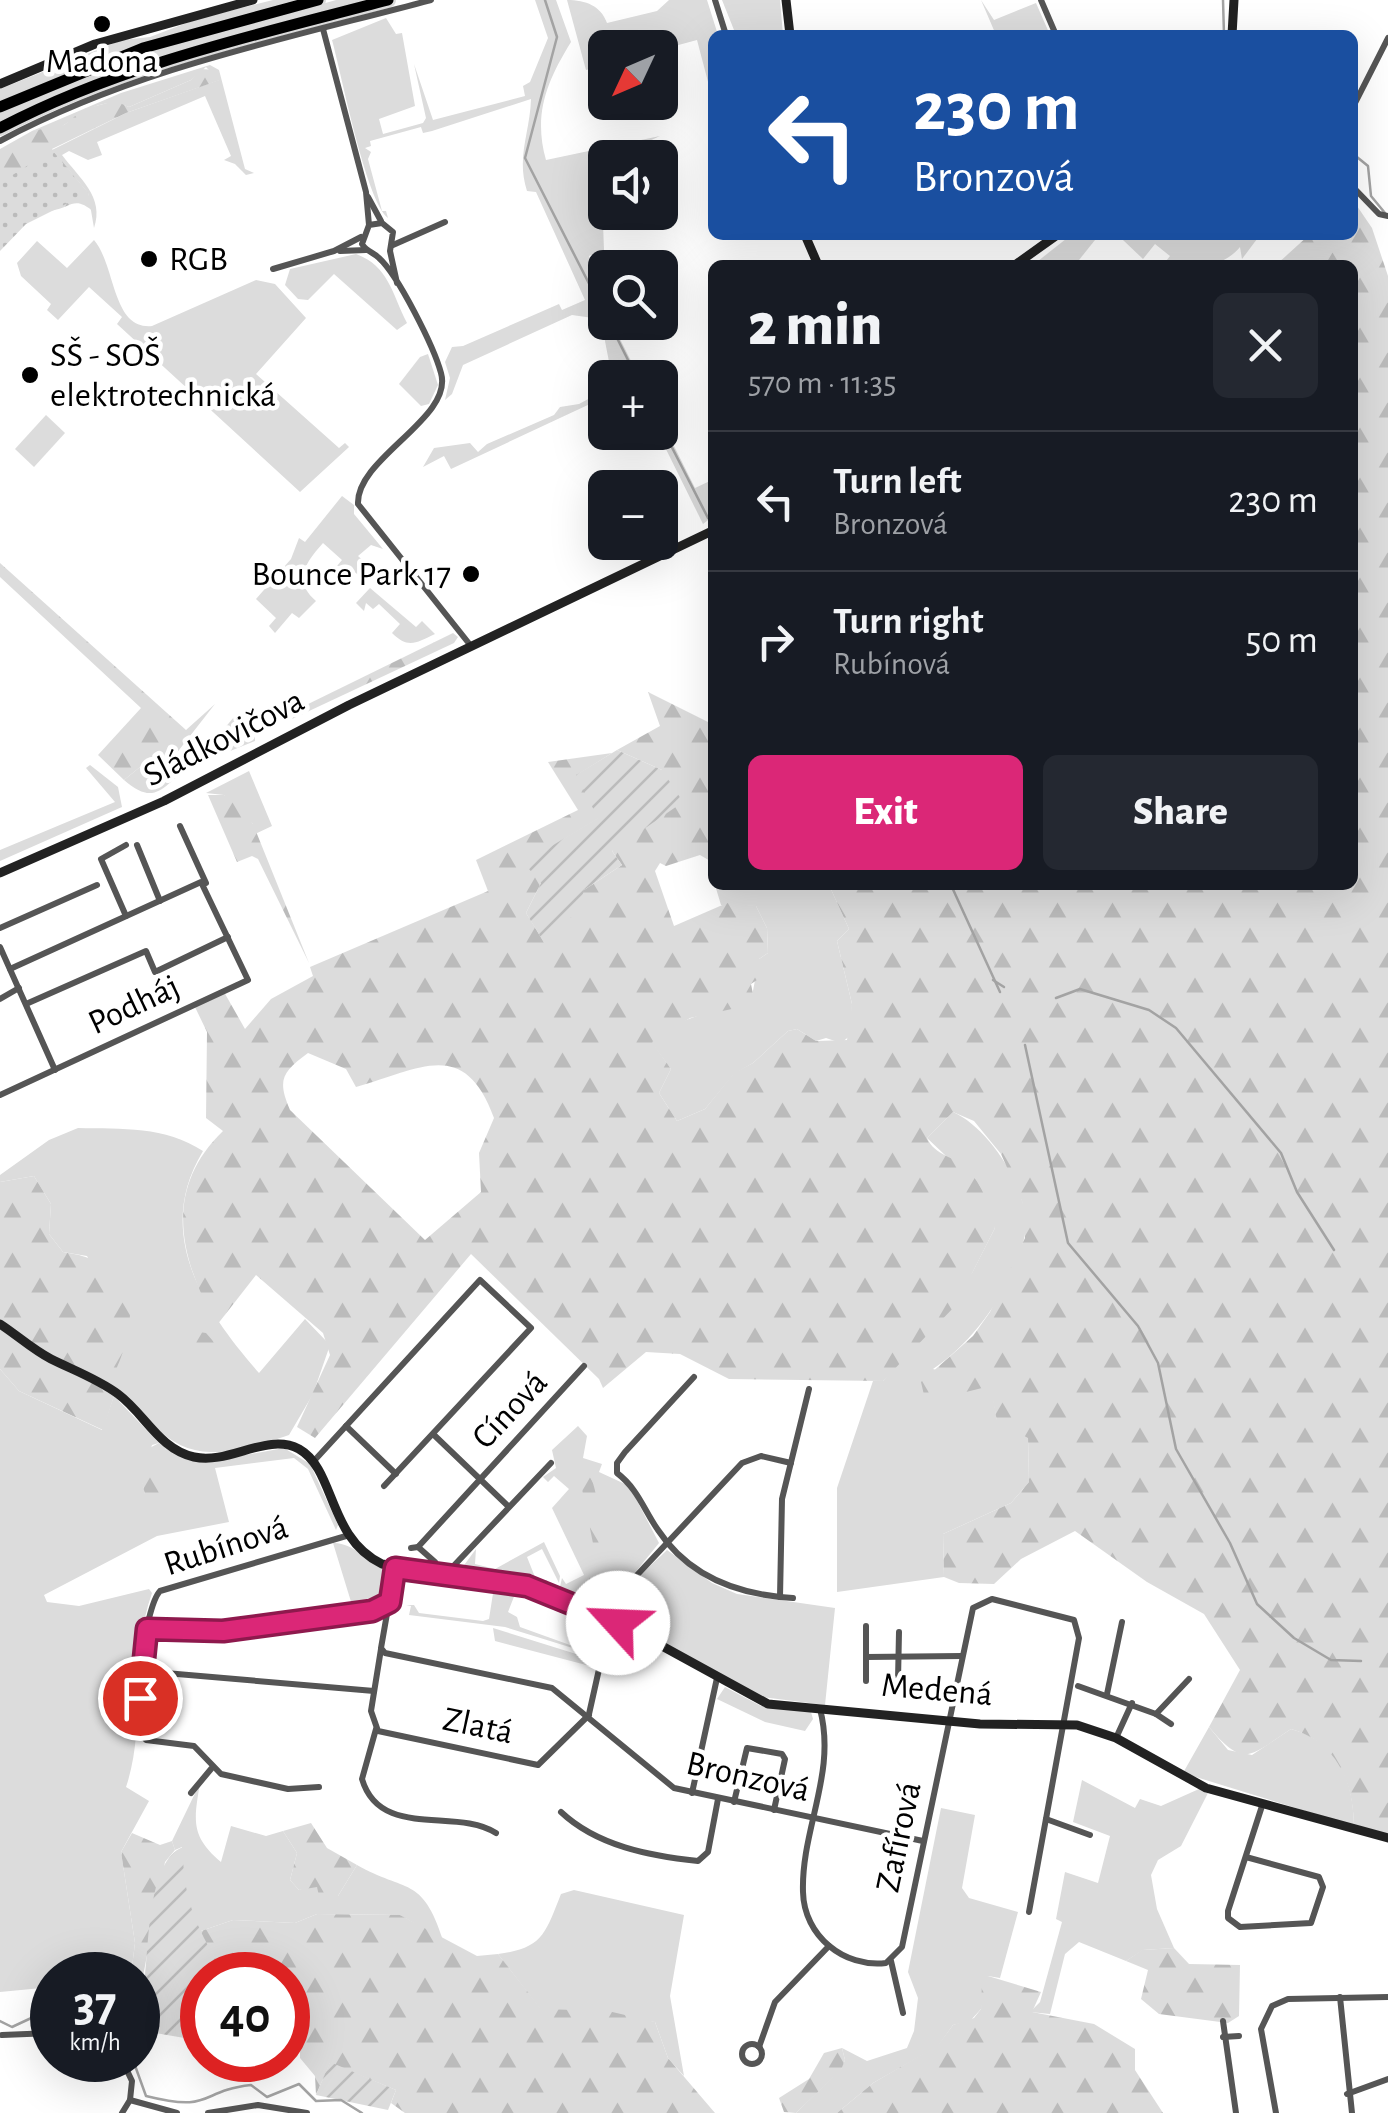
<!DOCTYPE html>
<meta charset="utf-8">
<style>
body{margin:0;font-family:"Alegreya Sans",sans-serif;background:#242831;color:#f1f3f6;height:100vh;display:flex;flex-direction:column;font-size:38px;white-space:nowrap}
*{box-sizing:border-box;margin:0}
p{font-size:32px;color:#9ea1a6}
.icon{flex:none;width:55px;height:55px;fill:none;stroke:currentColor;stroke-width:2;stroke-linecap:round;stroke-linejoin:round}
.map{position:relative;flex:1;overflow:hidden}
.side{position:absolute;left:708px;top:260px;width:650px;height:630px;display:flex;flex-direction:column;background:#171b24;border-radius:15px;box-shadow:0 10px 40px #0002}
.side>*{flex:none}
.guide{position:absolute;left:708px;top:30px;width:650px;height:210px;border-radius:15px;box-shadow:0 10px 40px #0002;background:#1a4fa0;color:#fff;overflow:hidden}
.needle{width:65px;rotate:226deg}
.buttons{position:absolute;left:588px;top:30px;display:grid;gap:20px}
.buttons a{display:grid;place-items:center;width:90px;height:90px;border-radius:15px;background:#171b24;box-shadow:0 10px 40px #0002;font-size:50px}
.speed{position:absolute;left:30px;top:1952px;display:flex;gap:20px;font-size:50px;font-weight:700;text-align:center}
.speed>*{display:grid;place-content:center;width:130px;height:130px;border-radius:50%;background:#171b24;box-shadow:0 10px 40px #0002;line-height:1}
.speed small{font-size:25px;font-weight:400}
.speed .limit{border:15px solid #d22;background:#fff;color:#111}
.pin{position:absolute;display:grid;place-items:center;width:85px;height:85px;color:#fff;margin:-42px;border:5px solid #fff;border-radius:50%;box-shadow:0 2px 10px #0007}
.me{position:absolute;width:110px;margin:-55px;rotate:295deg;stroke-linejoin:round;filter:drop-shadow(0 0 8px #0008)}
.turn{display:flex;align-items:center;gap:35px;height:210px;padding:0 40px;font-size:45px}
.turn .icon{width:130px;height:130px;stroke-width:2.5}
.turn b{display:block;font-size:70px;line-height:85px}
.round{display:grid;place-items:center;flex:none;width:105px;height:105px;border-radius:15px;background:#242831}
.summary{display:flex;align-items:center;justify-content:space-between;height:170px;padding:0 40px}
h1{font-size:60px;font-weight:800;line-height:75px}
.action{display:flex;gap:20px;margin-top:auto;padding:20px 40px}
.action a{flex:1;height:115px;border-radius:15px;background:#db2777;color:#fff;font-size:40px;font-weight:800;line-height:115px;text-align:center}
.action a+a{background:#242831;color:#f1f3f6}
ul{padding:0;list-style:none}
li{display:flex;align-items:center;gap:30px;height:140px;padding:0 40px;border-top:2px solid #363941}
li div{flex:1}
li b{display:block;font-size:38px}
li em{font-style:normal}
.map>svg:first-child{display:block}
</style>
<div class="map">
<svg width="1388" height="2113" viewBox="0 0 1388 2113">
<defs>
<pattern id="forest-firs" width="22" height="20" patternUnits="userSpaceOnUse" patternTransform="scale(2.5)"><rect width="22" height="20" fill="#dcdcdc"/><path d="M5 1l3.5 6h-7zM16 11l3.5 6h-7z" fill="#bbb"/></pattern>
<pattern id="park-dots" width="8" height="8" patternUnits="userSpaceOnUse" patternTransform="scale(2.5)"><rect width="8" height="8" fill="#dcdcdc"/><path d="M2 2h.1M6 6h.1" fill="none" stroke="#bbb" stroke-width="1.8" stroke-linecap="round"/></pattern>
<pattern id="garden-furrows" width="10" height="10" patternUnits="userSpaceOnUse" patternTransform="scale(2.5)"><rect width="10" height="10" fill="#dcdcdc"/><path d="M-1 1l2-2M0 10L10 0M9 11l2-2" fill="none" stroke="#bbb"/></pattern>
</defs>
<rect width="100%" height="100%" fill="#fff"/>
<!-- grass -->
<g fill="#dcdcdc">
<path d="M273,0H295L116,51L0,100V89L122,40L150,37L197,19Z"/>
<path d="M336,0H362L152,59L0,123V112L101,67Z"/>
<path d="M535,0H556L571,42C547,81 533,114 546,160L660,136L591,168L605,188V212L615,213L603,224L604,250L589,256L605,293L600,298L605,322L612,323L639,377H612L604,336L593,318L572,315L463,365L452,394L445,400L450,378L445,362L452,347L463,346L559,304L562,310L585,300L536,192L527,191C516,157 530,133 531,99L432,131L423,133L421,127L370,141L371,146L365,148L371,152L368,159L382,211H386L388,218C366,201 341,72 332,40L386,18L396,34L402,33L415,106L379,119L383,134L423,123L426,118L414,64L433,120L525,96L523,86L530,82L548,38Z"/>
<path d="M567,0C586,0 601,6 607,23L657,11L669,0H707L718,35H712V97L697,40L660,50L605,48V65L586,70Z"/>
<path d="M722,0H780L783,35H736Z"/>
<path d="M981,0L994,20L1036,3L1050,35H996Z"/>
<path d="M210,65L219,70L245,169L254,173L246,175L235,164L224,160L231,156L205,96L97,142L102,155L88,160L69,151L62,155C79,178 105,197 94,228L88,193L52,150L126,113L219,80L206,67L191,80L129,107C101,96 85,112 64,125C55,131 41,130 32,131L121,93Z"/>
<path d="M1071,235H1099L1075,265H1033Z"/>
<path d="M1127,235H1260L1242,259L1240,247C1226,264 1198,273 1179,260L1163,265L1170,256L1155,244L1143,259L1123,240Z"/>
<path d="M94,240C116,266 112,330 152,326L256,280L275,284L306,318L256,374L339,448L345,443L349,447L300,492L117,324L122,317L89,287L58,320L47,310L51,304L21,276L17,263L37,241L67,268Z"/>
<path d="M356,254C389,266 392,294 407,323L397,330L334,274L308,300L298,299L285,285L290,269Z"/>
<path d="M428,354L438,385L429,404L421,406L399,384L420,357Z"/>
<path d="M605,390V397L451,469L444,456L423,467L434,448L470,443L478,452L487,444L554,415L560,407L579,404Z"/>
<path d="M46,415L65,433L34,467L15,449Z"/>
<path d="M660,418L695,488L712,480V517L703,524L658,433Z"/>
<path d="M342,496L354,505V514L383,549L371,545L358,556L372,569L363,579L350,568L345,573L337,566L342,560L323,543C306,562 292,581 316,601L299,618L292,613L275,633L269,626L276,618L256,599L291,559L299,538L305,542Z"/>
<path d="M370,588L416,627L422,621L435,634C416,643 408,649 392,633L400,624L379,604L373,609L366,603L364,611L356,603Z"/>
<path d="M234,717L255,728V741L193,766L194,759L197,761Z"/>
<path d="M161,759H172L179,765L191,762L190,767C164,783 157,809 124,780L145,763L157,765Z"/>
<path d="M90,765L118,787L122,807L0,861V850L115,802L86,768Z"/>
<path d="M249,771L272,826L253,835V824L224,795L206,793Z"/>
<path d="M715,885H829L849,929L837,941L852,1004L851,1035L841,1043L826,1038L816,1041L797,1029L788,1031L753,1063L734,1074L705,1109L677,1121L659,1093L671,1069L651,1042L675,1024L752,996L759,959L768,953L767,928L756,906L721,905Z"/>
<path d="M953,1112C990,1128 1035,1196 1024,1239C1012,1288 974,1342 933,1369L991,1386L997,1420L1028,1437L1029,1482L1011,1503L943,1534L944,1577L837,1592V1488L873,1381H883L972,1273L995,1228L946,1156L927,1138Z"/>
<path d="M78,1128C122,1129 165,1126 203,1151C153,1234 204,1310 259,1373L305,1319L330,1345L313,1394L289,1435C241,1451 194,1467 156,1427C140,1411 129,1395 109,1384L127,1333L87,1256L63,1252L49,1234L51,1204L34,1176L0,1182V1175L49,1140Z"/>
<path d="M0,1369L19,1391L102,1430L114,1396L159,1443L152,1445L142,1480L145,1494L166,1448L206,1462L284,1448L310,1464L338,1525L336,1530L308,1469L294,1458L215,1468L229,1522L157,1536L44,1595L47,1602L79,1606L149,1589L152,1593C129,1656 147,1726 126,1787L149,1801L121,1852L135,1943L131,1975H52V1987L0,1992Z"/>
<path d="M578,1426L587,1436L583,1458L602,1464L599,1472L625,1484L633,1493L659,1543L603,1612L559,1591L562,1578L566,1584L584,1575L552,1508L569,1489L554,1476L548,1482L543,1477L556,1468L552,1450Z"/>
<path d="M544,1542L560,1576L559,1583L542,1549L527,1557L537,1582L547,1580L549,1588L515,1578L459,1572L476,1549L475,1564L495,1569Z"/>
<path d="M333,1543C353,1542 368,1563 388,1569L387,1598L371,1608L352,1605Z"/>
<path d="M667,1550L712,1583L737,1594L835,1608L825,1705L755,1696L621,1620C614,1594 650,1567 667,1550Z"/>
<path d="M494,1587L517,1589L508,1612L517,1617L520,1627L581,1649L587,1648L592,1635L596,1637L592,1654L505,1627L409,1615L411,1606L406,1605H414L419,1613L483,1621L489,1619Z"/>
<path d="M493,1628L589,1658L590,1666L495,1641Z"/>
<path d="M725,1687L761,1706L811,1712L813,1719L805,1731L765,1722L717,1699Z"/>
<path d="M1209,1727L1228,1750L1252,1755L1291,1729C1338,1742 1353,1779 1354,1826L1183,1773Z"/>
<path d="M1082,1780L1135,1808L1140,1799L1161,1806L1199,1789L1208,1793L1181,1846L1158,1860L1151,1875L1157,1909L1174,1948L1143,1950L1126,1961L1079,1942L1065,1954L1050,2014L1030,2012L1040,2002L1062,1922L1056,1919L1065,1872L1098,1883L1110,1836L1073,1822Z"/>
<path d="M200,1783C194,1820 190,1836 221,1862L231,1826L266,1836L283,1831L297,1853L290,1880L299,1890L312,1885L338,1896L357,1865C406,1893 422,1875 443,1940L400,1915L317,1914L295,1923L233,1920L198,1932L183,1888L182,1847L175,1850L172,1841Z"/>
<path d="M941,1808L975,1815L962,1888L969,1898L1018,1912L1000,1978L988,1976L981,2009L970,2021L953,2025L938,2046L873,2083L837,2113H796L841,2069L845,2060L842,2048L867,2061L907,2048L914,2031L918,1998L908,1972Z"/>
<path d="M574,1890L684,1915L670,1996L684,2076L668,2058L655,2022L541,2010L498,1954C543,1948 545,1934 561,1894Z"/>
</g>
<!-- forest -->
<g fill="url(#forest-firs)" fill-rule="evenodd">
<path d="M201,69L216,70L220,80L126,113L52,149L88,193L95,213C74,195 73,207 51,211C36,214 14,207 0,204V149L32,131L64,125L84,109L115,101L129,107L191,80Z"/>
<path d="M1357,206L1372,228L1388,276V1835L1354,1826C1353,1780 1336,1742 1291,1729C1250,1756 1244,1769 1209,1727L1240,1670L1204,1614L1147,1582L1075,1531L1021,1559L994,1584L959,1583L944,1577L943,1534L1011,1503L1029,1482L1028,1438L997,1421L990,1386L942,1398L924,1395L921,1382L973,1336L990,1312L1025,1238L1022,1201L1001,1154L974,1121L953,1112L927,1138C935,1156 954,1156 966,1168C983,1185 990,1207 995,1228L956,1305L883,1381L729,1379L680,1354L646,1352L603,1388L599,1379L471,1254L315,1438L297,1427L330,1355L323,1333L256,1275L217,1325C180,1259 162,1190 223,1131L206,1118L207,1032L195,1007L224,992L245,1029L271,999L313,976L310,967L488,891L476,860L578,810L548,762L612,753L577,775L599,818L541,853V883L526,913L545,943L584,890L622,865L612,851L662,770L617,750L660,726L648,692L712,724V862L700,855L666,866L660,863L655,871L674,926L727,903L756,906L767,928L768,953L759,959L760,978L751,984L755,1004L690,1018L652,1042L671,1069L659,1093L677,1121L705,1109L734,1073L753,1063L788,1031L797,1029L816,1041L847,1040L852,1004L837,941L849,929L829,885H1352V265H1276L1309,235H1352L1353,207ZM308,1053L346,1069L356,1087C419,1070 464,1036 494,1118L479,1153L481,1192L425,1240L290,1110C277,1080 282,1072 308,1053Z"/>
<path d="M0,563L186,730L215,704L172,759H161L152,766L145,763L124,780L98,755L141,708L0,577Z"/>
<path d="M453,633L458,637L454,643L292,719L300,708Z"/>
<path d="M224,795L237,802L253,824L309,963L258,859L252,856L237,862L208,795Z"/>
<path d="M34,1176L51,1204L49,1234L63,1252C149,1264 139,1329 106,1390L114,1396L103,1430L19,1391L0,1369V1182Z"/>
<path d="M185,1330L206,1333L228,1358L211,1373C189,1371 181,1360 175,1340Z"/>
<path d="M159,1443L166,1448L160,1470L166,1485L160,1496L145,1494L137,1464L140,1453Z"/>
<path d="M588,1474C602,1488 602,1570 597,1592L591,1595L575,1588L593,1574L597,1563L581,1484Z"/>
<path d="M311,1823L327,1848L357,1865L338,1896L327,1901L319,1896L317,1887L299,1890L290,1880L297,1853L283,1831Z"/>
<path d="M132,1833L160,1845L172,1841L175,1850L165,1862L138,2002V1975H131L135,1943L121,1852Z"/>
<path d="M317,1914L400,1915L477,1956L498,1954L541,2009L608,2011L655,2022L668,2058L715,2113H405L391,2103L396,2090L330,2063L316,2095L315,2076L300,2058V2031L288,2022V1975H226L198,1932L233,1920L295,1923Z"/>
<path d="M1174,1948L1189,1964L1240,1965L1239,2016L1228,2023L1159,2014L1141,1999L1148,1970L1126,1961L1142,1950Z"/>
<path d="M988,1976L1041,1992L1032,2012L1094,2024L1135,2049V2070L1163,2113H837L873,2083L938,2045L953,2025L974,2018L981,2009L982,1981Z"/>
<path d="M842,2048L845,2060L841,2070L796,2113L784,2112L779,2098L809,2079L824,2053Z"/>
</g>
<!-- park -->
<path fill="url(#park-dots)" d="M52,150L88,193L26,224L0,251V183Z"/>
<!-- garden -->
<g fill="url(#garden-furrows)">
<path d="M617,750L662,770L683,802L612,851L622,865L584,890L579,909L545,944L526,913L541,883L529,869L540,853L598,818L576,775Z"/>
<path d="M183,1847C182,1899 198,1932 226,1975H202V2041L138,2030C137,2010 143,1995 145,1976C149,1944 148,1860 183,1847Z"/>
<path d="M330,2062L396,2090L388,2110L316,2095Z"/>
</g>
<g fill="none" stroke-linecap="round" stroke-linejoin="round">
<!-- stream -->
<g stroke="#a3a3a3" stroke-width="2.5">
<path d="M545,0L557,37L525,158L605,315"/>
<path d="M1223,0L1224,35"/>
<path d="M1352,153L1368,166L1371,196L1385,213"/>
<path d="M609,322L637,378"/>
<path d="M660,424L708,518"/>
<path d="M951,885L1000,992"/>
<path d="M993,980L1004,987"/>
<path d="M1056,998L1080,989L1149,1010L1176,1028L1281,1153L1297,1192L1334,1250"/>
<path d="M1025,1045L1068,1243L1138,1326L1158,1363L1176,1449L1230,1543L1257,1604L1294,1638L1331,1660L1361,1661"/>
<path d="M0,2021L12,2027L42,2013L52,2017"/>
<path d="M133,2060L146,2096C214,2113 198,2091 251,2085L267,2097L299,2084L316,2101L341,2100L362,2113"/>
</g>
<!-- highway casing -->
<g stroke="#dbdbdb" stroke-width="16">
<g id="highway">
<path d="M0,107L143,48L318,0"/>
<path d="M0,128C122,64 256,35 388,0"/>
</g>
</g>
<!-- street -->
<g stroke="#555" stroke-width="6">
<path d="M715,0L726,35"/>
<path d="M1041,0L1056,35"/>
<path d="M323,29L366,192L369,225"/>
<path d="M1352,109L1388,38"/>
<path d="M0,141C134,69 285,39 431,0"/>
<path d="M1352,186L1379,214L1388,216"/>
<path d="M368,197L381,221"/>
<path d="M393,245L445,222"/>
<path d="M340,251L366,250"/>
<path d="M273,269L334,251L361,237"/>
<path d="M397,283L390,251L393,232L382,223L369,225L362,244C367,252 373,252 379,258C398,275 434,347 441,373C454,418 356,458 358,504L471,646"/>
<path d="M180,826L206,883"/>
<path d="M137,845L160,901"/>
<path d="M126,916L101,859L126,845"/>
<path d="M0,928L97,885"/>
<path d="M0,947L55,1070"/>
<path d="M0,999L19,988"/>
<path d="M26,1004L146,951L155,972L228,937"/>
<path d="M0,1095L248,980L201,882L10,969"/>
<path d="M694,1377L625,1452L617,1463V1473C638,1489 644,1510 658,1530C689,1577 740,1595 793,1598"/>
<path d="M346,1426L396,1474"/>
<path d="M433,1434L508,1506"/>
<path d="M313,1462L480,1280L531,1328L384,1486"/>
<path d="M418,1547L435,1562"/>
<path d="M411,1548L418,1547L584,1366"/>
<path d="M395,1568L381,1648L385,1653L552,1688L674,1788L923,1841"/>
<path d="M445,1575L551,1463"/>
<path d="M780,1597L782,1499L809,1389"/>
<path d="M147,1629C212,1631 332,1631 390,1602"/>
<path d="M381,1649L371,1711L378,1731L538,1765L589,1715"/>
<path d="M866,1657L962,1656"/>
<path d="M142,1671L374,1691"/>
<path d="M898,1680L899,1632"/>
<path d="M866,1681V1626"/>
<path d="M1078,1686L1156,1714L1189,1679"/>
<path d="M1107,1694L1122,1622"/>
<path d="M820,1709C837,1773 801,1829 803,1892C804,1936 844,1968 886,1963L902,1947L973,1608L992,1599L1074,1620L1079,1638L1029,1912"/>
<path d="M589,1714L612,1611L623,1590L742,1463L761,1456L791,1463"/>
<path d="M1156,1714L1171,1724"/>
<path d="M376,1729L362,1779C380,1840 456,1807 496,1833"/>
<path d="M1116,1738L1132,1703"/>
<path d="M319,1787L288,1789L221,1774L194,1746L146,1740C130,1724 144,1608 160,1591L346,1536"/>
<path d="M191,1793L211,1769"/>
<path d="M692,1793L717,1678"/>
<path d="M734,1802L747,1748L782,1754L785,1759L774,1810"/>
<path d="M561,1812C597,1846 650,1856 698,1861L708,1852L718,1799"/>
<path d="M1046,1819L1090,1835"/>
<path d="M1246,1857L1319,1877L1323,1887L1311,1923L1240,1927L1228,1918V1911L1262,1806"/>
<path d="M891,1961L903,2013"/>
<path d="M1340,1997L1352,2113"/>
<path d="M1223,2021L1236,2113"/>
<path d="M2,2035L52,2033"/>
<path d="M1223,2037L1239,2036"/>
<circle cx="752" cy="2054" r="10"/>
<path d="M759,2047L775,2002L829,1946"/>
<path d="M122,2060L132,2081L130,2100L177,2113"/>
<path d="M1347,2094L1388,2079"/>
<path d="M122,2113L130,2100"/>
<path d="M208,2113L258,2105L307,2113"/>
<path d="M1276,2113L1261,2029L1272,2006L1288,1999L1388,1997"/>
</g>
<!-- secondary -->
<g stroke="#222" stroke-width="9">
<path d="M786,0L790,35"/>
<path d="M1232,35L1234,0"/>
<path d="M0,84L95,44L253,0"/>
<path d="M805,235L818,265"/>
<path d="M1015,265L1057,235"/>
<path d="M0,873L164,801L349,705L712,531"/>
<path d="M0,1324C17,1335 32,1349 51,1359C73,1370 98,1379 118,1394C145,1414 159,1449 194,1457C229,1465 267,1432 299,1449C336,1470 327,1537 382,1564L551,1594L631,1629L768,1704L980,1724L1077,1725L1116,1738L1206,1788L1388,1838"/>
</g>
<!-- highway -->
<use href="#highway" stroke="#000" stroke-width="11"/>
</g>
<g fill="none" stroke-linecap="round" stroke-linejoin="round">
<!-- route casing -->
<g stroke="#8e194d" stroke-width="25">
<path id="route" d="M140,1698L147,1629L223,1631L372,1611L390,1602L395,1568L527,1586L618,1623"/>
</g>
<!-- route -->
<use href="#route" stroke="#db2777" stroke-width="18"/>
</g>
<!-- markers -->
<g fill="#000" stroke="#fff" stroke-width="4">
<circle cx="102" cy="24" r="10"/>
<circle cx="149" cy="259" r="10"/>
<circle cx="30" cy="375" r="10"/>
<circle cx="471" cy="574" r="10"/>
</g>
<g text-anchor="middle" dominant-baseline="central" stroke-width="9" stroke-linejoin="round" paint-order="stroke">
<!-- poi labels -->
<g font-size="35" fill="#000" stroke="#fff" text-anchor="start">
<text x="102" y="61" text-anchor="middle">Madona</text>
<text x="169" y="259">RGB</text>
<text x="50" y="355">SŠ - SOŠ<tspan x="50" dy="40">elektrotechnická</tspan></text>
<text x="451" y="574" text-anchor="end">Bounce Park 17</text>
</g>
<!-- street labels -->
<g font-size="35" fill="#000" stroke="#fff">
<text transform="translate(224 738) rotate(-27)">Sládkovičova</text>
<text transform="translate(134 1005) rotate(-25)">Podháj</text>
<text transform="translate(510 1410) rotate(-47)">Cínová</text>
<text transform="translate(226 1546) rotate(-18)">Rubínová</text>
<text transform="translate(937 1690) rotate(5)">Medená</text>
<text transform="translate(478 1726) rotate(12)">Zlatá</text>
<text transform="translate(748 1777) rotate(13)">Bronzová</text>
<text transform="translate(899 1837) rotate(-78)">Zafírová</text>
</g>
</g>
</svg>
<div class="buttons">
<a><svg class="needle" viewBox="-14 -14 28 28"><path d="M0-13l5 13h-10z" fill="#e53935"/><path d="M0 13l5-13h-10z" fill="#9ea1a6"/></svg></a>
<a><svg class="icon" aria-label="sound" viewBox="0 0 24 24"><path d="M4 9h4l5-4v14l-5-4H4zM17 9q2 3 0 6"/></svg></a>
<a><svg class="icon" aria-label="search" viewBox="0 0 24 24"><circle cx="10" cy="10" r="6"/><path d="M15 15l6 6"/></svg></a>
<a>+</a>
<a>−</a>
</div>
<div class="speed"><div>37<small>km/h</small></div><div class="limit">40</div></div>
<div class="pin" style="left:140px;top:1698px;background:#d93025"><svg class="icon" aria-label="arrive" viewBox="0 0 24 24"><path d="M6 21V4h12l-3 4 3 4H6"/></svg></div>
<svg class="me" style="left:618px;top:1623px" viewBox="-20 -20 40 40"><circle r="19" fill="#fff"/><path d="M0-13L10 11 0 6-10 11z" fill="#db2777"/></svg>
<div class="guide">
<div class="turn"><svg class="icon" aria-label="left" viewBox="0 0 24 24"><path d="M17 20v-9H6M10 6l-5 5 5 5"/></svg><div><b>230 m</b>Bronzová</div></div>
</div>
<section class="side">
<div class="summary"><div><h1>2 min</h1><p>570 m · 11:35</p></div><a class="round"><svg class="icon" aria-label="close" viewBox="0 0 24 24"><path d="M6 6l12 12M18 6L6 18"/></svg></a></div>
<ul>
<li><svg class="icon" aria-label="left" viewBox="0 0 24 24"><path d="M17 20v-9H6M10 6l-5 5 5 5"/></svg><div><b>Turn left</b><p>Bronzová</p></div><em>230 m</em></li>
<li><svg class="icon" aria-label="right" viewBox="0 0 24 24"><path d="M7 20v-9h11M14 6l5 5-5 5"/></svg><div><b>Turn right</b><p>Rubínová</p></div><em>50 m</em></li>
</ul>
<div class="action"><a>Exit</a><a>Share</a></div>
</section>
</div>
